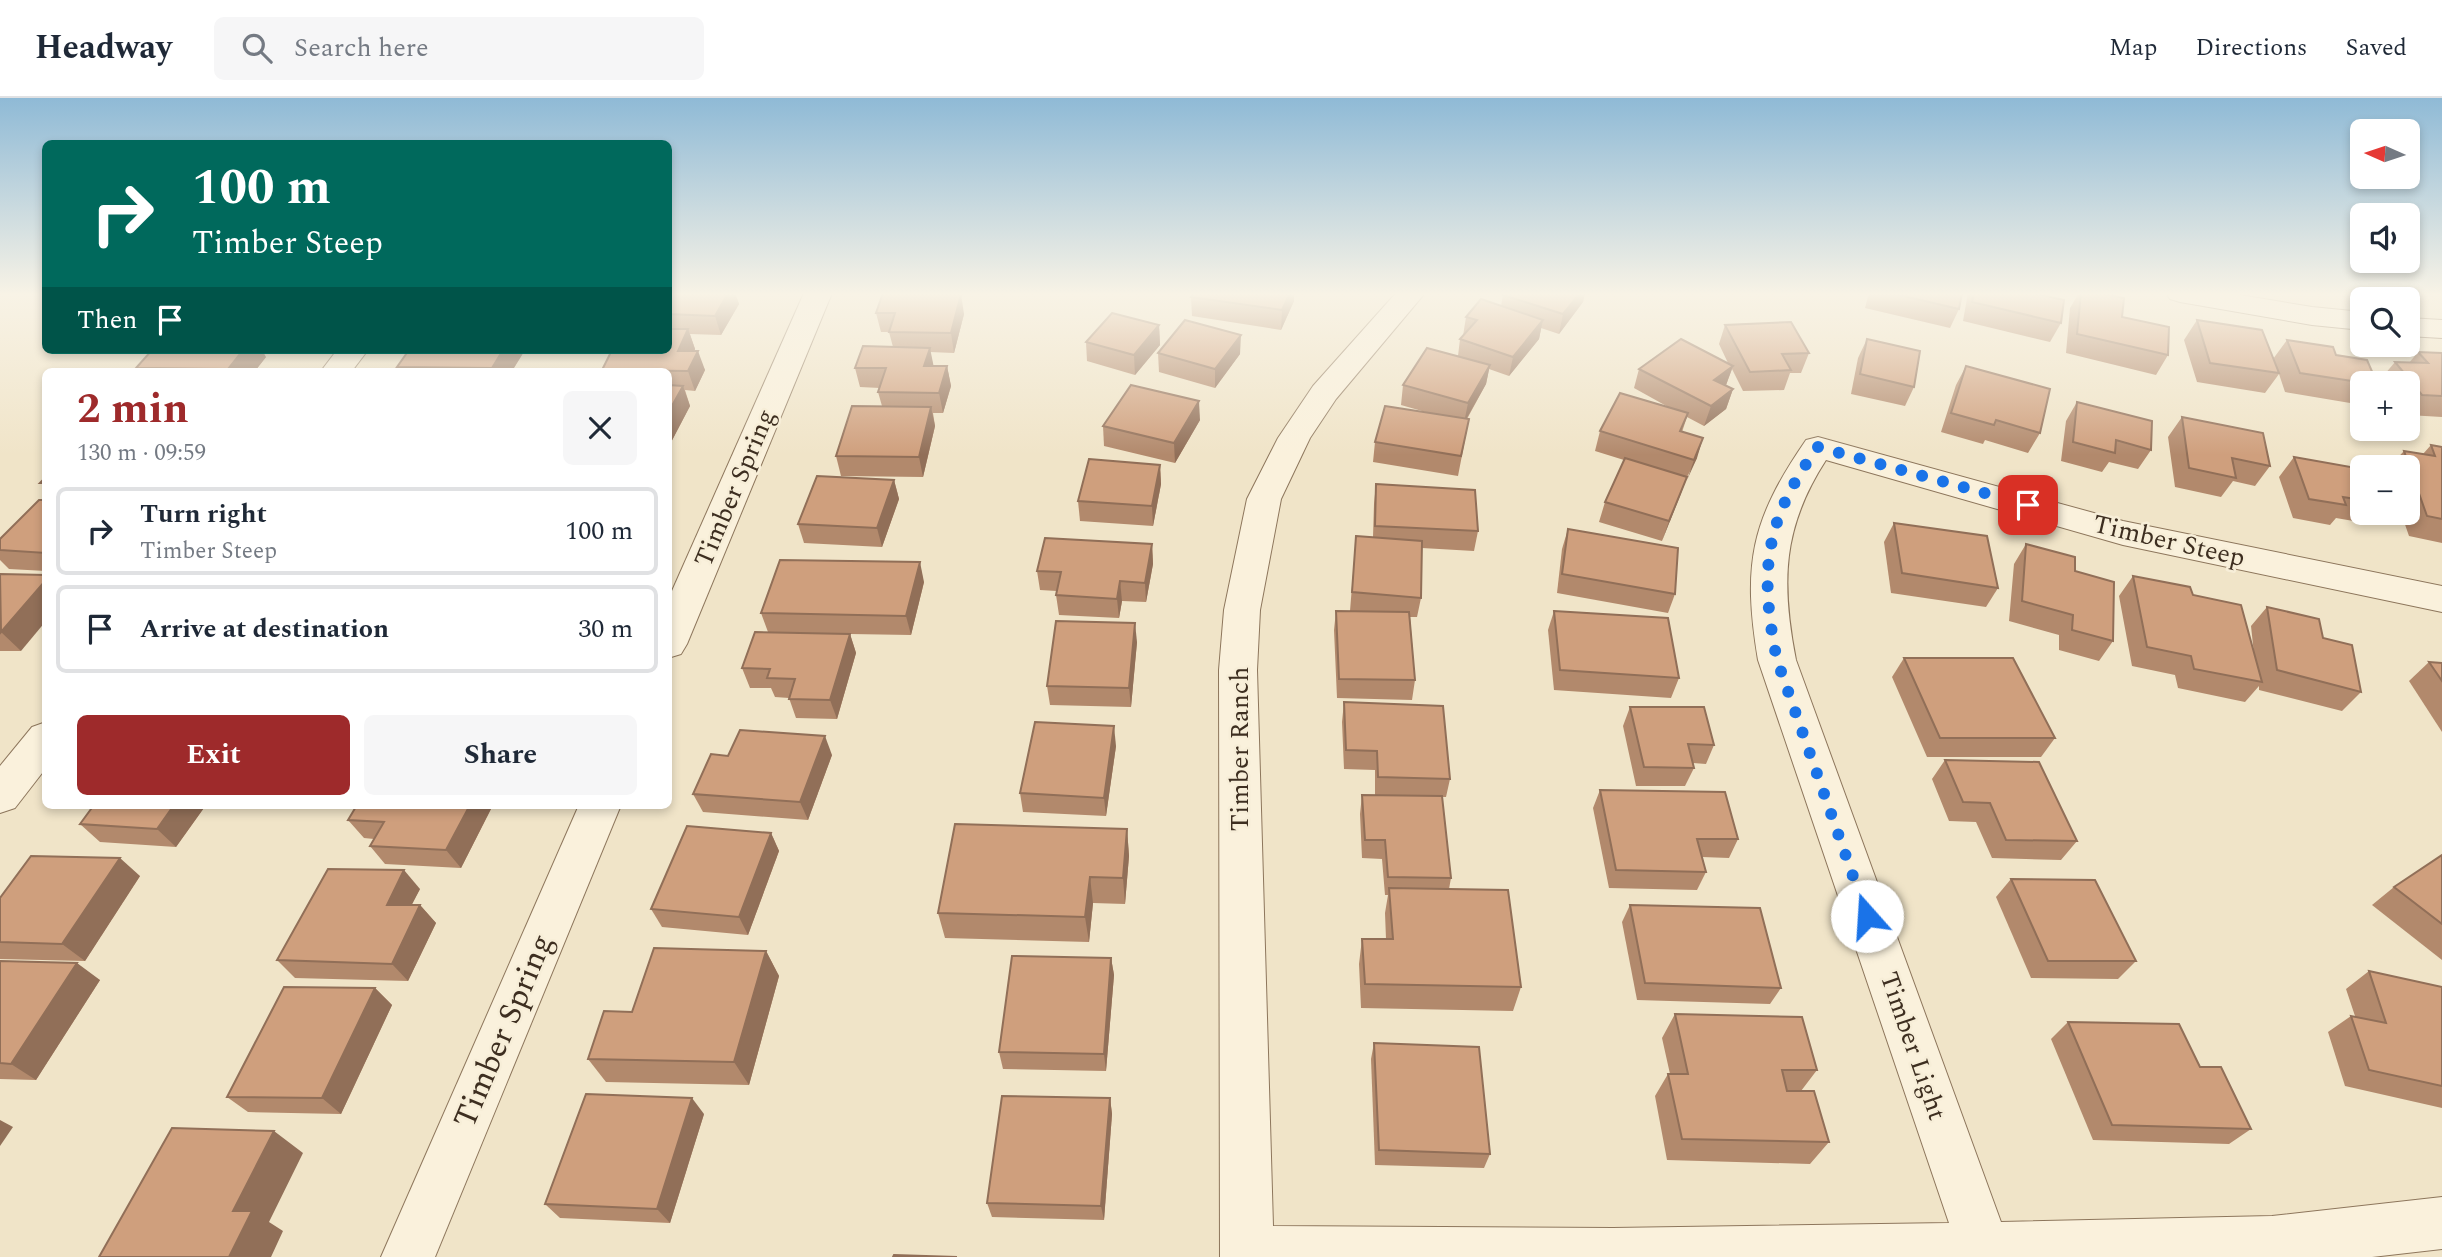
<!DOCTYPE html>
<meta charset="utf-8">
<style>
body{margin:0;font-family:Spectral,serif;background:#f6f6f7;color:#1f2937;height:100vh;display:flex;flex-direction:column;font-size:26px;white-space:nowrap}
*{box-sizing:border-box;margin:0}
p{font-size:23px;color:#747a83}
.icon{flex:none;width:38px;height:38px;fill:none;stroke:currentColor;stroke-width:2;stroke-linecap:round;stroke-linejoin:round}
.map{position:relative;flex:1;overflow:hidden}
.sheet{position:absolute;left:42px;top:270px;width:630px;height:441px;display:flex;flex-direction:column;background:#fff;border-radius:10px;box-shadow:0 4px 10px #0003}
.sheet>*{flex:none}
.banner{position:absolute;left:42px;top:42px;width:630px;height:214px;border-radius:10px;box-shadow:0 4px 10px #0003;background:#00695c;color:#fff;overflow:hidden}
.needle{width:46px;rotate:273deg}
.controls{position:absolute;left:2350px;top:21px;display:grid;gap:14px}
.controls a{display:grid;place-items:center;width:70px;height:70px;border-radius:10px;background:#fff;box-shadow:0 4px 10px #0003;font-size:35px}
.pin{position:absolute;display:grid;place-items:center;width:60px;height:60px;color:#fff;margin:-30px;border-radius:14px;box-shadow:0 4px 10px #0006}
.me{position:absolute;width:77px;margin:-38px;rotate:341deg;stroke-linejoin:round;filter:drop-shadow(0 0 5px #0008)}
.turn{display:flex;align-items:center;gap:24px;height:147px;padding:0 35px;font-size:32px}
.turn .icon{width:91px;height:91px;stroke-width:2.5}
.turn b{display:block;font-size:49px;line-height:60px}
.then{display:flex;align-items:center;height:66px;padding:0 35px;background:#0003;gap:14px;font-size:26px}
.round{display:grid;place-items:center;flex:none;width:74px;height:74px;border-radius:10px;background:#f6f6f7}
.overview{display:flex;align-items:center;justify-content:space-between;height:119px;padding:0 35px}
h1{font-size:42px;font-weight:700;line-height:52px;color:#9e2a2b}
.action{display:flex;gap:14px;margin-top:auto;padding:14px 35px}
.action a{flex:1;height:80px;border-radius:10px;background:#9e2a2b;color:#fff;font-size:28px;font-weight:700;line-height:80px;text-align:center}
.action a+a{background:#f6f6f7;color:#1f2937}
ul{padding:0;list-style:none}
li{display:flex;align-items:center;gap:21px;height:88px;margin:0 14px 10px;padding:0 21px;border:4px solid #e0e1e3;border-radius:10px}
li div{flex:1}
li b{display:block;font-size:26px}
li em{font-style:normal}
header{display:flex;align-items:center;gap:42px;box-sizing:border-box;height:98px;padding:0 35px;background:#fff;border-bottom:2px solid #e0e1e3}
header strong{font-size:33px}
nav{display:flex;gap:38px;margin-inline-start:auto;font-size:24px}
.search{width:490px;height:63px;background:#f6f6f7;display:flex;align-items:center;gap:18px;box-sizing:border-box;padding:0 24px;border-radius:10px;color:#747a83;font-size:26px}
.map>svg:first-child{display:block}
</style>
<header>
<strong>Headway</strong>
<div class="search"><svg class="icon" aria-label="search" viewBox="0 0 24 24"><circle cx="10" cy="10" r="6"/><path d="M15 15l6 6"/></svg>Search here</div>
<nav><a>Map</a><a>Directions</a><a>Saved</a></nav>
</header>
<div class="map">
<svg width="2442" height="1159" viewBox="0 0 2442 1159">
<rect width="100%" height="100%" fill="#f0e4c8"/>
<g fill="none" stroke-linecap="round" stroke-linejoin="round">
<!-- street casing -->
<g stroke="#8d765c" stroke-width="2">
<g id="street">
<path d="M804,195H832L687,546L681,556L668,560V502Z"/>
<path d="M1396,195H1425L1336,301L1310,340L1281,401L1260,512L1257,572L1273,1128L1613,1130L1949,1125L1758,562C1742,466 1751,422 1806,342L1818,339L2123,423L2442,488V514L2123,447L1826,362C1782,430 1781,485 1796,562L2001,1124L2272,1118L2442,1099V1151L2372,1159H1220L1219,572L1224,512L1247,401L1278,340L1313,288Z"/>
<path d="M2166,195H2228L2312,209L2362,214V232L2312,227L2180,204L2170,201Z"/>
<path d="M2408,220L2442,222V240L2408,238Z"/>
<path d="M337,252H368L352,273H321Z"/>
<path d="M46,624V670L15,710L0,715V668L32,629Z"/>
<path d="M579,707H621L435,1159H381Z"/>
</g>
</g>
<!-- street -->
<use href="#street" fill="#faf1dc" fill-rule="evenodd"/>
</g>
<!-- wall -->
<g fill="#b2896c">
<path d="M668,195H735L739,206L721,237L690,236L695,251V253L705,272L695,293L685,292L690,308L668,350V273L602,272L668,252Z"/>
<path d="M1505,195H1585L1583,204L1559,236L1541,230L1539,241L1509,278L1489,271L1486,286L1467,321H1469L1458,378L1373,364L1375,344L1429,315L1401,307L1403,287L1458,258L1460,241L1463,238L1466,219L1501,208L1503,197Z"/>
<path d="M1869,195H1962L1959,211L1950,230L1865,210Z"/>
<path d="M1968,195H2037L2061,225L2050,244L1963,223Z"/>
<path d="M2079,195H2099L2122,219L2168,257L2156,277L2066,255L2070,210Z"/>
<path d="M1191,199L1294,203L1281,232L1192,218Z"/>
<path d="M876,215L964,216L954,255L930,254L933,268H947L951,288L943,315H933L935,328L923,379L841,378L836,358L882,308L878,294L880,290L860,289L855,270L893,249L889,234H881Z"/>
<path d="M2197,222L2273,261L2287,242L2336,257L2362,285V307L2285,294L2279,276L2265,295L2197,284L2184,242Z"/>
<path d="M1159,227L1160,247L1135,277L1087,263L1086,244Z"/>
<path d="M1725,227L1809,255L1801,275H1790L1784,292L1743,293L1732,271L1726,287L1733,291L1726,311L1704,328L1687,319L1682,334L1697,360L1686,381L1662,443L1599,424L1605,404L1624,362L1595,353L1600,333L1670,310L1634,290L1639,271L1728,265L1719,246Z"/>
<path d="M1867,241L1914,289L1905,308L1851,296L1858,260Z"/>
<path d="M409,252H525L512,273H399L397,269Z"/>
<path d="M2418,254L2442,255V319L2408,317V285H2381L2379,283L2395,264L2409,265Z"/>
<path d="M1158,255L1240,256L1215,290L1159,274Z"/>
<path d="M266,259L255,273H139L136,270Z"/>
<path d="M1966,268L2040,335L2028,355L1985,342L1983,346L1941,334L1956,287Z"/>
<path d="M2077,304L2151,352L2138,371L2109,364L2102,374L2061,363L2066,323Z"/>
<path d="M2182,319L2270,368L2255,388L2233,383L2221,399L2175,389L2168,339Z"/>
<path d="M1200,322L1175,365L1104,348L1103,328Z"/>
<path d="M2431,347L2442,349V445L2409,438L2401,415H2408V369H2389L2404,353L2423,356Z"/>
<path d="M2294,359L2362,371V415H2381L2371,426L2336,420L2330,427L2293,420L2279,379Z"/>
<path d="M1160,367L1161,386L1153,428L1080,423L1078,403Z"/>
<path d="M894,382L899,401L882,449L804,445L798,426Z"/>
<path d="M1376,386L1478,433L1474,453L1422,450L1421,500L1417,519H1410L1415,582L1412,602L1337,600L1334,532L1336,513H1350L1356,438L1373,439L1374,406Z"/>
<path d="M46,402V473L9,471L0,462V441Z"/>
<path d="M1894,425L1998,490L1986,509L1891,495L1884,444Z"/>
<path d="M1568,431L1675,496L1668,515L1557,495L1562,451Z"/>
<path d="M1152,446L1153,466L1146,504L1122,503L1119,520L1059,517L1056,497L1057,493L1040,492L1037,473Z"/>
<path d="M2026,446L2113,543L2099,563L2059,552V537L2009,523L2014,466Z"/>
<path d="M0,476L21,553H0Z"/>
<path d="M2133,478L2193,497L2254,556L2251,528L2267,509L2323,540L2361,594L2342,613L2259,592V588L2245,604L2178,590L2175,577L2132,568L2119,498Z"/>
<path d="M924,484L911,537L850,536L856,555L837,621L796,620L789,600L775,599L771,590H750L742,570L768,534L761,515Z"/>
<path d="M1554,513L1679,580L1671,600L1554,592L1548,532Z"/>
<path d="M1137,544L1131,609L1050,607L1047,588Z"/>
<path d="M1904,560L2055,640L2041,659H1927L1892,579Z"/>
<path d="M2429,564L2442,565V634L2409,583Z"/>
<path d="M1344,604L1450,681L1446,699H1442L1451,780L1449,791L1521,889L1513,913L1361,910L1359,866L1362,841H1386L1385,815L1388,797H1385L1382,761L1362,760L1360,716L1362,697H1375V672L1344,671L1342,624Z"/>
<path d="M1630,609L1714,647L1706,666L1693,665L1694,670L1685,688H1636L1623,628Z"/>
<path d="M1116,648L1106,718L1023,714L1020,695Z"/>
<path d="M832,657L808,722L703,714L693,696L728,658Z"/>
<path d="M1945,662L2077,743L2061,762L1992,760L1976,724L1949,723L1932,681Z"/>
<path d="M1600,692L1738,741L1729,760L1702,759L1706,774L1697,792L1609,790L1593,710Z"/>
<path d="M206,707L176,749L100,744L80,726Z"/>
<path d="M357,707H493L461,770L385,766L370,748L374,741L364,740L348,722Z"/>
<path d="M1127,731L1129,758L1125,806L1093,805L1089,844L945,840L938,815Z"/>
<path d="M771,735L779,753L748,837L662,829L651,811Z"/>
<path d="M2442,757V862L2372,807L2394,789Z"/>
<path d="M140,778L85,863L0,861V800Z"/>
<path d="M2011,781L2136,863L2118,881L2031,880L1996,799Z"/>
<path d="M420,791L411,807H420L436,825L408,883L295,880L277,862Z"/>
<path d="M1630,807L1781,890L1770,906L1637,902L1622,824Z"/>
<path d="M766,853L779,878L749,987L606,984L588,961L632,914Z"/>
<path d="M1111,860L1114,877L1106,973L1003,971L999,954Z"/>
<path d="M0,863L100,882L36,982L0,981Z"/>
<path d="M2369,873L2442,889V1010L2345,988L2328,934L2351,918H2355L2346,891Z"/>
<path d="M375,890L392,907L341,1016L248,1014L227,999Z"/>
<path d="M1675,916L1817,972L1801,993L1829,1044L1810,1066L1667,1062L1655,998L1668,976H1670L1662,940Z"/>
<path d="M2068,924L2200,969L2251,1031L2229,1046L2093,1042L2051,941Z"/>
<path d="M1374,945L1490,1056L1484,1070L1375,1067L1371,961Z"/>
<path d="M1110,1000L1112,1016L1104,1122L992,1119L987,1105Z"/>
<path d="M704,1016L670,1125L560,1120L545,1106Z"/>
</g>
<!-- shaded-wall -->
<g fill="#916f58">
<path d="M728,195H735L739,206L721,237L715,218Z"/>
<path d="M1290,195H1294V203L1281,232L1282,212Z"/>
<path d="M1580,195H1585L1583,204L1559,236L1563,216Z"/>
<path d="M961,196L964,216L954,255L951,235Z"/>
<path d="M1543,222L1539,241L1509,278L1513,259Z"/>
<path d="M1159,227L1160,247L1135,277L1134,257Z"/>
<path d="M688,231L695,251L685,272L678,253Z"/>
<path d="M1241,237L1240,256L1215,290V271Z"/>
<path d="M930,250L934,270L924,268Z"/>
<path d="M243,252H262L266,259L255,273H229L228,271Z"/>
<path d="M503,252H525L512,273H493L492,270Z"/>
<path d="M698,253L705,272L695,293L688,273Z"/>
<path d="M1490,267L1486,286L1464,325L1468,305Z"/>
<path d="M947,268L951,288L943,315L939,295Z"/>
<path d="M1733,268L1726,287L1714,282Z"/>
<path d="M683,288L690,308L668,350V315Z"/>
<path d="M1733,291L1726,311L1704,328L1711,308Z"/>
<path d="M1199,303L1200,322L1175,365L1174,345Z"/>
<path d="M931,309L935,328L923,379L919,359Z"/>
<path d="M1703,340L1697,360L1687,382L1694,362Z"/>
<path d="M1160,367L1161,386L1153,428L1152,408Z"/>
<path d="M1687,379L1680,398L1662,443L1669,423Z"/>
<path d="M894,382L899,401L882,449L877,430Z"/>
<path d="M1152,446L1153,466L1146,504L1145,485Z"/>
<path d="M920,464L924,484L911,537L906,518Z"/>
<path d="M46,482V523L21,553L1,534Z"/>
<path d="M1120,483L1122,503L1119,520L1117,501Z"/>
<path d="M1135,525L1137,544L1131,609L1129,590Z"/>
<path d="M850,536L856,555L837,621L830,602Z"/>
<path d="M1114,628L1116,648L1106,718L1104,700Z"/>
<path d="M825,638L832,657L808,722L800,704Z"/>
<path d="M174,707H206L176,749L157,731Z"/>
<path d="M470,707H493L461,770L446,752Z"/>
<path d="M1127,731L1129,758L1125,806L1123,780Z"/>
<path d="M771,735L779,753L748,837L739,819Z"/>
<path d="M120,760L140,778L85,863L62,846Z"/>
<path d="M404,772L420,791L403,824L387,807Z"/>
<path d="M1090,779L1093,805L1089,844L1085,819Z"/>
<path d="M420,807L436,825L408,883L392,866Z"/>
<path d="M766,853L779,878L749,987L734,964Z"/>
<path d="M1111,860L1114,877L1106,973L1104,956Z"/>
<path d="M77,865L100,882L36,982L11,966Z"/>
<path d="M375,890L392,907L341,1016L322,1000Z"/>
<path d="M692,1000L704,1016L670,1125L657,1111Z"/>
<path d="M1110,1000L1112,1016L1104,1122L1101,1108Z"/>
<path d="M0,1022L13,1029L0,1048Z"/>
<path d="M274,1033L303,1055L269,1124L283,1133L271,1159H229L233,1113Z"/>
</g>
<!-- building -->
<g fill="#cf9f7d" stroke="#916f58" stroke-width="2">
<path d="M668,195H728L715,218L668,216Z"/>
<path d="M883,195L961,196L951,235L889,234L895,215H876Z"/>
<path d="M1194,195H1290L1282,212L1191,199Z"/>
<path d="M1505,195H1580L1563,216L1503,197Z"/>
<path d="M1891,195H1962L1959,211Z"/>
<path d="M1974,195H2037V196L2064,202L2061,225L1972,204Z"/>
<path d="M2081,195H2099L2124,200L2122,219L2169,229L2168,257L2077,236Z"/>
<path d="M1481,201L1543,222L1513,259L1460,241L1477,222L1466,219Z"/>
<path d="M1112,215L1159,227L1134,257L1086,244Z"/>
<path d="M1185,222L1241,237L1215,271L1158,255Z"/>
<path d="M2197,222L2262,232L2279,275L2210,265Z"/>
<path d="M1791,224L1809,255L1782,256L1791,272L1750,274L1725,227Z"/>
<path d="M668,231H688L678,253H698L688,273L602,272L612,252H668Z"/>
<path d="M1681,241L1733,268L1714,282L1733,291L1711,308L1639,271Z"/>
<path d="M1867,241L1920,253L1914,289L1860,276Z"/>
<path d="M2287,242L2333,249L2336,257L2367,262L2377,285H2365L2300,275Z"/>
<path d="M863,248L930,250L924,268H947L939,295L878,294L886,270H855Z"/>
<path d="M1427,250L1490,267L1468,305L1403,287Z"/>
<path d="M152,252H243L228,271L136,270Z"/>
<path d="M409,252H503L492,270L397,269Z"/>
<path d="M2418,254L2442,255V298L2422,297L2395,264L2428,265Z"/>
<path d="M1966,268L2050,291L2040,335L1996,322L1994,327L1951,315Z"/>
<path d="M668,287L683,288L668,315Z"/>
<path d="M1131,287L1199,303L1174,345L1103,328Z"/>
<path d="M1620,295L1688,315L1680,333L1703,340L1694,362L1600,333Z"/>
<path d="M2077,304L2152,323L2151,352L2116,342L2115,355L2073,344Z"/>
<path d="M852,308L931,309L919,359L836,358Z"/>
<path d="M1385,308L1469,321L1461,358L1375,344Z"/>
<path d="M2182,319L2263,335L2270,368L2232,360L2236,380L2189,370Z"/>
<path d="M2431,347L2442,349V421L2427,418L2404,353L2435,358Z"/>
<path d="M2294,359L2362,371V402L2343,399L2346,407L2309,401Z"/>
<path d="M1625,360L1687,379L1669,423L1605,404Z"/>
<path d="M1089,361L1160,367L1152,408L1078,403Z"/>
<path d="M817,378L894,382L877,430L798,426Z"/>
<path d="M46,379V385H40Z"/>
<path d="M1376,386L1475,392L1478,433L1375,428Z"/>
<path d="M39,402H46V455L0,452V441Z"/>
<path d="M1894,425L1987,438L1998,490L1902,475Z"/>
<path d="M1568,431L1678,450L1675,496L1562,476Z"/>
<path d="M1356,438L1422,443L1421,500L1352,494Z"/>
<path d="M1045,440L1152,446L1145,485L1120,483L1117,501L1056,497L1061,474L1037,473Z"/>
<path d="M2026,446L2075,459V473L2114,484L2113,543L2072,532L2073,517L2022,503Z"/>
<path d="M780,462L920,464L906,518L761,515Z"/>
<path d="M0,476L46,477V482L1,534Z"/>
<path d="M2133,478L2190,489L2193,497L2241,507L2262,584L2194,571L2191,558L2147,549Z"/>
<path d="M2267,509L2319,521L2323,540L2352,547L2361,594L2277,572Z"/>
<path d="M1336,513L1409,514L1415,582L1339,581Z"/>
<path d="M1554,513L1668,520L1679,580L1560,572Z"/>
<path d="M1056,523L1135,525L1129,590L1047,588Z"/>
<path d="M755,534L850,536L830,602L789,601L795,581L767,580L770,571L742,570Z"/>
<path d="M1904,560H2013L2055,640H1940Z"/>
<path d="M2429,564L2442,565V583Z"/>
<path d="M1344,604L1443,608L1450,681L1378,679L1377,653L1346,652Z"/>
<path d="M1630,609H1704L1714,647L1688,646L1694,670L1644,669Z"/>
<path d="M1035,624L1114,628L1104,700L1020,695Z"/>
<path d="M740,632L825,638L800,704L693,696L711,656L728,658Z"/>
<path d="M1945,662L2039,664L2077,743L2006,742L1990,705L1963,704Z"/>
<path d="M1600,692L1725,694L1738,741H1697L1706,774L1616,772Z"/>
<path d="M1362,697L1442,698L1451,780L1388,779L1385,742H1365Z"/>
<path d="M94,707H174L157,731L80,726Z"/>
<path d="M357,707H470L446,752L370,748L384,724L348,722Z"/>
<path d="M955,726L1127,731L1123,780L1090,779L1085,819L938,815Z"/>
<path d="M687,728L771,735L739,819L651,811Z"/>
<path d="M2442,757V826L2394,789Z"/>
<path d="M31,758L120,760L62,846L0,844V800Z"/>
<path d="M328,771L404,772L387,807H420L392,866L277,862Z"/>
<path d="M2011,781L2095,782L2136,863H2048Z"/>
<path d="M1389,790L1508,792L1521,889L1365,886L1362,841H1393Z"/>
<path d="M1630,807L1760,810L1781,890L1645,885Z"/>
<path d="M654,850L766,853L734,964L588,961L604,913L632,914Z"/>
<path d="M1012,858L1111,860L1104,956L999,954Z"/>
<path d="M0,863L77,865L11,966L0,965Z"/>
<path d="M2369,873L2442,889V988L2369,972L2351,918L2386,925Z"/>
<path d="M284,889L375,890L322,1000L227,999Z"/>
<path d="M1675,916L1802,919L1817,972H1782L1787,993H1814L1829,1044L1682,1041L1668,976H1688Z"/>
<path d="M2068,924L2179,926L2200,969H2221L2251,1031L2112,1027Z"/>
<path d="M1374,945L1479,949L1490,1056L1379,1052Z"/>
<path d="M586,996L692,1000L657,1111L545,1106Z"/>
<path d="M1002,998L1110,1000L1101,1108L987,1105Z"/>
<path d="M172,1030L274,1033L233,1113H252L229,1159H99Z"/>
<path d="M894,1157L957,1159H893Z"/>
</g>
<!-- sky -->
<linearGradient id="sky" x2="0" y2="1"><stop stop-color="#8fbad6"/><stop offset="0.55" stop-color="#f8f3e6"/><stop offset="1" stop-color="#f8f3e6" stop-opacity="0"/></linearGradient>
<rect width="2442" height="357" fill="url(#sky)"/>
<g fill="none" stroke-linecap="round" stroke-linejoin="round">
<!-- route -->
<path stroke="#1a73e8" stroke-width="12" stroke-dasharray="0 21.6" d="M1867,818L1777,562C1759,474 1764,423 1818,349L2028,407"/>
</g>
<g text-anchor="middle" dominant-baseline="central" stroke-width="5" stroke-linejoin="round" paint-order="stroke">
<!-- street labels -->
<g font-size="26" fill="#3d2e20" stroke="#f7eed8">
<text transform="translate(735 390) rotate(-67)">Timber Spring</text>
<text transform="translate(2169 443) rotate(13)">Timber Steep</text>
<text transform="translate(1240 651) rotate(-90)">Timber Ranch</text>
<text transform="translate(1913 948) rotate(71)">Timber Light</text>
</g>
<!-- near-street labels -->
<g font-size="32" fill="#3d2e20" stroke="#f7eed8">
<text transform="translate(504 933) rotate(-67)">Timber Spring</text>
</g>
</g>
</svg>
<div class="controls">
<a><svg class="needle" viewBox="-14 -14 28 28"><path d="M0-13l5 13h-10z" fill="#e53935"/><path d="M0 13l5-13h-10z" fill="#747a83"/></svg></a>
<a><svg class="icon" aria-label="sound" viewBox="0 0 24 24"><path d="M4 9h4l5-4v14l-5-4H4zM17 9q2 3 0 6"/></svg></a>
<a><svg class="icon" aria-label="search" viewBox="0 0 24 24"><circle cx="10" cy="10" r="6"/><path d="M15 15l6 6"/></svg></a>
<a>+</a>
<a>−</a>
</div>
<div class="pin" style="left:2028px;top:407px;background:#d93025"><svg class="icon" aria-label="arrive" viewBox="0 0 24 24"><path d="M6 21V4h12l-3 4 3 4H6"/></svg></div>
<svg class="me" style="left:1867px;top:818px" viewBox="-20 -20 40 40"><circle r="19" fill="#fff"/><path d="M0-13L10 11 0 6-10 11z" fill="#1a73e8"/></svg>
<div class="banner">
<div class="turn"><svg class="icon" aria-label="right" viewBox="0 0 24 24"><path d="M7 20v-9h11M14 6l5 5-5 5"/></svg><div><b>100 m</b>Timber Steep</div></div>
<div class="then">Then<svg class="icon" aria-label="arrive" viewBox="0 0 24 24"><path d="M6 21V4h12l-3 4 3 4H6"/></svg></div>
</div>
<section class="sheet">
<div class="overview"><div><h1>2 min</h1><p>130 m · 09:59</p></div><a class="round"><svg class="icon" aria-label="close" viewBox="0 0 24 24"><path d="M6 6l12 12M18 6L6 18"/></svg></a></div>
<ul>
<li><svg class="icon" aria-label="right" viewBox="0 0 24 24"><path d="M7 20v-9h11M14 6l5 5-5 5"/></svg><div><b>Turn right</b><p>Timber Steep</p></div><em>100 m</em></li>
<li><svg class="icon" aria-label="arrive" viewBox="0 0 24 24"><path d="M6 21V4h12l-3 4 3 4H6"/></svg><div><b>Arrive at destination</b></div><em>30 m</em></li>
</ul>
<div class="action"><a>Exit</a><a>Share</a></div>
</section>
</div>
